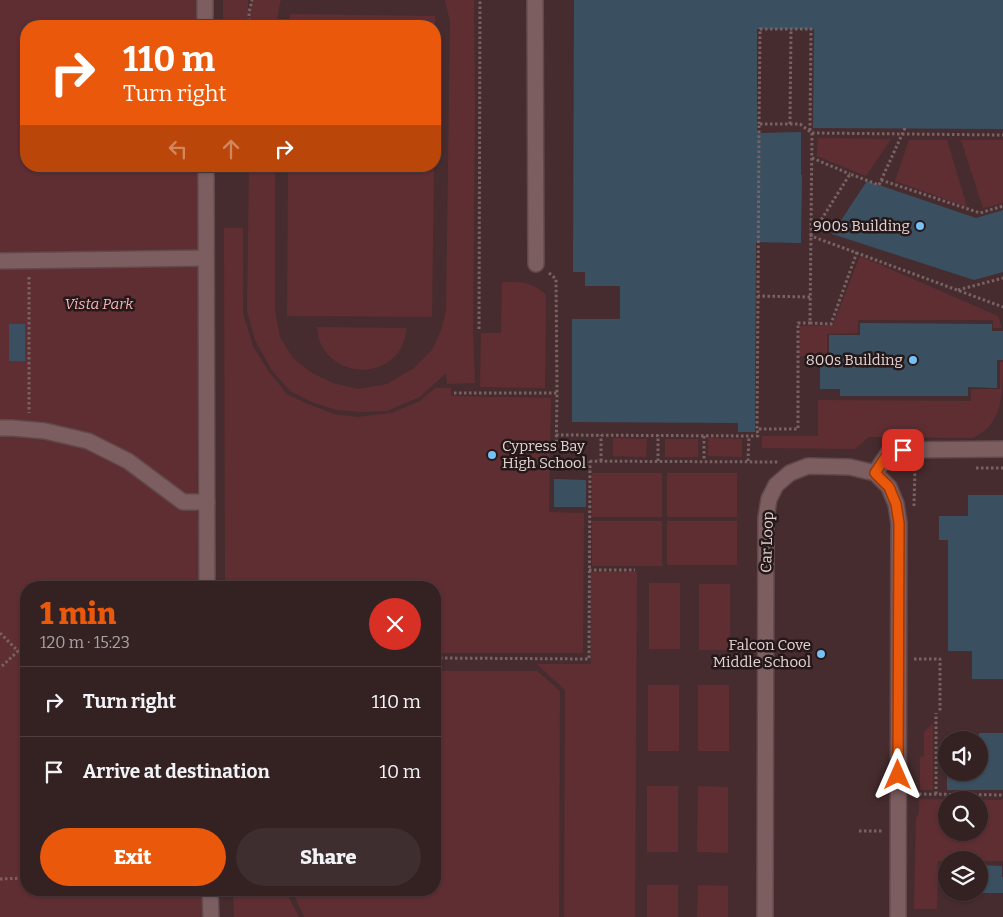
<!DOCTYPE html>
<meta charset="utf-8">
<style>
body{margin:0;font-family:Bitter,serif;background:#3f2e2f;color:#f1f3f6;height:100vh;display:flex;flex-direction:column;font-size:19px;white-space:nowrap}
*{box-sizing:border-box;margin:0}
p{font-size:16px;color:#a9a3a5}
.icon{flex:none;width:28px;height:28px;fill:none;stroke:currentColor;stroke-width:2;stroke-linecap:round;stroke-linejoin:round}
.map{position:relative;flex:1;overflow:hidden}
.drawer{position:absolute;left:20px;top:581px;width:421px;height:315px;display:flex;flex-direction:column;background:#342122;border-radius:20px;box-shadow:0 1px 4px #0004,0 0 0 1px #4e3e40}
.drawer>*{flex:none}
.top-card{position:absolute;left:20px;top:20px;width:421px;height:152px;border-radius:20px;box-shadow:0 1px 4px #0004,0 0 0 1px #4e3e40;background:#ea580c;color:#fff;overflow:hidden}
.controls{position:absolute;left:938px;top:731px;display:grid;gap:10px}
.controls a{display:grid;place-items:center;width:50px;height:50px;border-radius:50%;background:#342122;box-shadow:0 1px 4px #0004,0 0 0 1px #4e3e40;font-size:25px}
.pin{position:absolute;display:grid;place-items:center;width:42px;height:42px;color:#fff;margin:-21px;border-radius:10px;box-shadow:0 2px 8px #0006}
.me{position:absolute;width:55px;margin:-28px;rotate:0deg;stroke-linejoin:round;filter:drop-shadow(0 0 4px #0008)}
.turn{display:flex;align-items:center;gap:18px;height:105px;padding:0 20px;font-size:22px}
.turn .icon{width:65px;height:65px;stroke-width:2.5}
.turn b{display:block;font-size:35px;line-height:42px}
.lanes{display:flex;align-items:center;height:48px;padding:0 20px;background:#0003;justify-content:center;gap:25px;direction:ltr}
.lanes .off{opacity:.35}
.round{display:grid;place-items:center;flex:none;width:52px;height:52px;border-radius:26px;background:#3f2e2f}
.summary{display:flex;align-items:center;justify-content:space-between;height:85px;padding:0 20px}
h1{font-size:30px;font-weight:800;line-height:38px;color:#ea580c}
.primary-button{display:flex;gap:10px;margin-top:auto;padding:10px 20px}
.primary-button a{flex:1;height:58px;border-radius:30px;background:#ea580c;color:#fff;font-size:20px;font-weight:800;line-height:58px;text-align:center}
.primary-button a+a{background:#3f2e2f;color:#f1f3f6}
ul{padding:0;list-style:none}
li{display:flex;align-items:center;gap:15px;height:70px;padding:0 20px;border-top:1px solid #4e3e40}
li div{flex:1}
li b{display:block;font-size:19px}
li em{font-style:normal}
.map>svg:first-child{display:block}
</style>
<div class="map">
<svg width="1003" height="917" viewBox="0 0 1003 917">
<rect width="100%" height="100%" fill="#462c2e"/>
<!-- green -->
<g fill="#5f2e33" fill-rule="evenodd">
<path d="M0,0H198L199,26H26V166H199L197,489L200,587L26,588V890H204L205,917H0Z"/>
<rect x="223" y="0" width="25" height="26"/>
<path d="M252,0H281L280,3L276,26H249V12Z"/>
<path d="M445,0H474L475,112L473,329L475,383L447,384L446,373L420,397L387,411L360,412L337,410L314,403L290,391L271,369L255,340L247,311L249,166H275V311L280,337L293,358L312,373L333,383L358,389L387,384L414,368L432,350L441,330L446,311L450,22Z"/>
<path d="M290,14L435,16V26H289Z"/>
<path d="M818,138L891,139L866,176L817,156Z"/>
<path d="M909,140H947L967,207L895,181Z"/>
<path d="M961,140H1003V203L983,208Z"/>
<path d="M288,166H434L432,317L287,316Z"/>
<path d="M224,228H243V313L253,346L269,372L287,394L308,404L334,414L357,417L391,413L420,401L435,388H451V396L551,398L549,512L584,513L583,653H435V588L225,587Z"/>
<path d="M860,256L998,316L1002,328H993V320H858V333L827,334V357L799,356L800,326L833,325Z"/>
<path d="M502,282C521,282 532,281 546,295L545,388L480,387L481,333H501Z"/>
<path d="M317,327L407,328C405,338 403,348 395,356C373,379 333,372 320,342C318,338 318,332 317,327Z"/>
<path d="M1000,362H1003C1003,392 1003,426 972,438L869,437L855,449L762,448V436H818V400L971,401V389H1000Z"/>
<path d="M613,438L647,439L646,457L613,456Z"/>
<path d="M708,438L742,439V457L708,456Z"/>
<rect x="665" y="439" width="33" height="18"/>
<rect x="592" y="473" width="70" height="44"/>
<rect x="667" y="473" width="70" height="44"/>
<rect x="592" y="521" width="70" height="45"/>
<rect x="667" y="521" width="70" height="44"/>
<path d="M591,572H637L635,917H564L565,690L537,664H591Z"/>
<rect x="649" y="583" width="31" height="66"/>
<rect x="699" y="584" width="31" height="66"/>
<path d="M435,671H537L560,691L559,917H304L292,890H435Z"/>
<rect x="648" y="685" width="31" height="66"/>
<rect x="698" y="685" width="31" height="66"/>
<path d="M933,723V790H920V757L924,756V732Z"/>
<rect x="647" y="786" width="31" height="66"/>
<path d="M698,786L728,787V853L697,852Z"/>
<path d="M919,799L1003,800V861H979V860L938,861L937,909H914L916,818L919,814ZM946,800H979V832H946Z"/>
<rect x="647" y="885" width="31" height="32"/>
<path d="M698,885L728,886V917H697Z"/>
<path d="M233,890H285L299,917H234Z"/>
</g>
<!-- building -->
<g fill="#3a5061">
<path d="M574,0H1003V129L813,128L814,29H757V133L801,132V175H802L801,243L756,242L755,432H738V423L572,422V319H620V286H585V272H573Z"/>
<path d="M867,181L976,218L1003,210V272L974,280L832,234Z"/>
<path d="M860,323L992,324V331H1003V360H997V388L968,387V396H840V389H820V364H829V335H860Z"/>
<rect x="9" y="324" width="16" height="37"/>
<path d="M554,479L586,480V507H554Z"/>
<path d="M968,495H1003V679H972V651H948V540H939V516H968Z"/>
<path d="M979,733H1003V790H947V772H979Z"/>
<path d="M979,865L1002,866V877H1003V893H979Z"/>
</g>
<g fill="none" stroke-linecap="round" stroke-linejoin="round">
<!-- minor casing -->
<g stroke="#60484b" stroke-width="18">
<g id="minor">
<path d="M205,0V26"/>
<path d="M535,0L536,264"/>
<path d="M206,166L207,588"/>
<path d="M0,261L206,258"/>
<path d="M0,428H12L45,431L88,441L128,461L183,502H207"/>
<path d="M875,473L889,452L903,450L1003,449"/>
<path d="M210,890L211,917"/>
<path d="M765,917L766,518L769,499L776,485L790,473L808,466L850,467L875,473L889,487L896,504L899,523L898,917"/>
</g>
</g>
<!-- path -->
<g stroke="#796263" stroke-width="3" stroke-dasharray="2.5 2.5" stroke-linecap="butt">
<path d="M249,26V12L252,0"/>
<path d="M759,124L760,29H811L810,131"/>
<path d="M790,124L791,29"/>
<path d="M905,128L879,185L850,174L811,236L1003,307"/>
<path d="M812,133L810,323L831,324L857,252"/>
<path d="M812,158L850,174"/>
<path d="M881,180L980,213L1003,206"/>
<path d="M549,273L556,279L557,393L556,461L778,462"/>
<path d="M29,277V413"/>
<path d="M958,290L1003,278"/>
<path d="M758,296L757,429H798V323H810"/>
<path d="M810,297L758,296L759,124H800L812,133L1003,135"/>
<path d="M479,329L480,0"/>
<path d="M454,393H557"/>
<path d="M556,435L758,436L757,429"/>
<path d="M704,436V461"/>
<path d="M601,461V435"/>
<path d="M658,461V435"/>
<path d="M748,461L749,436"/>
<path d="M976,468H1003"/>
<path d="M914,506L915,467H918"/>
<path d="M589,570H635"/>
<path d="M0,633L18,651L0,668"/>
<path d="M18,651H26"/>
<path d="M435,658L589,659L590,461"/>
<path d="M914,659H940V713"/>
<path d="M914,794L1003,795"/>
<path d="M936,794V713"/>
<path d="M859,831H884"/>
<path d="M0,879L26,878"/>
</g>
<!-- minor -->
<use href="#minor" stroke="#7c5e60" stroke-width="15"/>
</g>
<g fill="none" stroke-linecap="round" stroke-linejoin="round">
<!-- route casing -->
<g stroke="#983908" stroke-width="12">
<path id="route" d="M898,775L899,523L896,504L889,487L875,473L889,452L903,450"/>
</g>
<!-- route -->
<use href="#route" stroke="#ea580c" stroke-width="9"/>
</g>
<!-- markers -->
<g fill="#75c0f6" stroke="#241819" stroke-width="2">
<circle cx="920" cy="226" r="5"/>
<circle cx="913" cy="360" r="5"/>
<circle cx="492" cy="455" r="5"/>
<circle cx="821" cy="654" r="5"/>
</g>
<g text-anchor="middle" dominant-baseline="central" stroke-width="5" stroke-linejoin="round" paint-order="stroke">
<!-- poi labels -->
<g font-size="15" fill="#e4d2d3" stroke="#241819" text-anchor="end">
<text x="910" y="226">900s Building</text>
<text x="903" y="360">800s Building</text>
<text x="502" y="446" text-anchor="start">Cypress Bay<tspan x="502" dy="17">High School</tspan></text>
<text x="811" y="645">Falcon Cove<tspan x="811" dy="17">Middle School</tspan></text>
</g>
<!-- park labels -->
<g font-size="15" font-style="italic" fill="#f6b2b7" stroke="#241819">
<text x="99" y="304">Vista Park</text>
</g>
<!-- street labels -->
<g font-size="15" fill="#e4d2d3" stroke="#241819">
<text transform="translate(767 542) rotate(-88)">Car Loop</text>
</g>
</g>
</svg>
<div class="controls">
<a><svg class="icon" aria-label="sound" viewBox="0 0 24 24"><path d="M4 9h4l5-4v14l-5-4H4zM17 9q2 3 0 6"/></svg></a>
<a><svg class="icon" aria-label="search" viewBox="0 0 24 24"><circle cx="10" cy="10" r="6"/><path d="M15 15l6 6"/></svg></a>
<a><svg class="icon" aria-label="layers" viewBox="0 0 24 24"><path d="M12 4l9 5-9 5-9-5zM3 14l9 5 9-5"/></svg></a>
</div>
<div class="pin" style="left:903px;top:450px;background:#d93025"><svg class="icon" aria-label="arrive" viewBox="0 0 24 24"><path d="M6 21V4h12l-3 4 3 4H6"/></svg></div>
<svg class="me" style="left:898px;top:775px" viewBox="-20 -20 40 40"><path d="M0-17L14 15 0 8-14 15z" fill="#ea580c" stroke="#fff" stroke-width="4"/></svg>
<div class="top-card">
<div class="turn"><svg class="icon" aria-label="right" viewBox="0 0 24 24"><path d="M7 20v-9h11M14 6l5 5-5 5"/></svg><div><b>110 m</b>Turn right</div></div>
<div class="lanes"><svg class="icon off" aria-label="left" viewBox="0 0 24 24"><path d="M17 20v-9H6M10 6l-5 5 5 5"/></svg><svg class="icon off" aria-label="ahead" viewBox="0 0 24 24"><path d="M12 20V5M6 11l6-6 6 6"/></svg><svg class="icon" aria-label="right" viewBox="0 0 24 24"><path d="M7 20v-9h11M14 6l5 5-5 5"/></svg></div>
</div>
<section class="drawer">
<div class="summary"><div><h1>1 min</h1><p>120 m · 15:23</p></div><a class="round" style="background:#d93025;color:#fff"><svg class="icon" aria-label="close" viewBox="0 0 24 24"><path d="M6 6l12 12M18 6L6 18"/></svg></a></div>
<ul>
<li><svg class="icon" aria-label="right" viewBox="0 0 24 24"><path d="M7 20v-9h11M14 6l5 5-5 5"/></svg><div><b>Turn right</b></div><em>110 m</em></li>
<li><svg class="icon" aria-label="arrive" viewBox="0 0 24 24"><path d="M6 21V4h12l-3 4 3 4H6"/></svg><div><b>Arrive at destination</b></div><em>10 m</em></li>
</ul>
<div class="primary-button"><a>Exit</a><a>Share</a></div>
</section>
</div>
